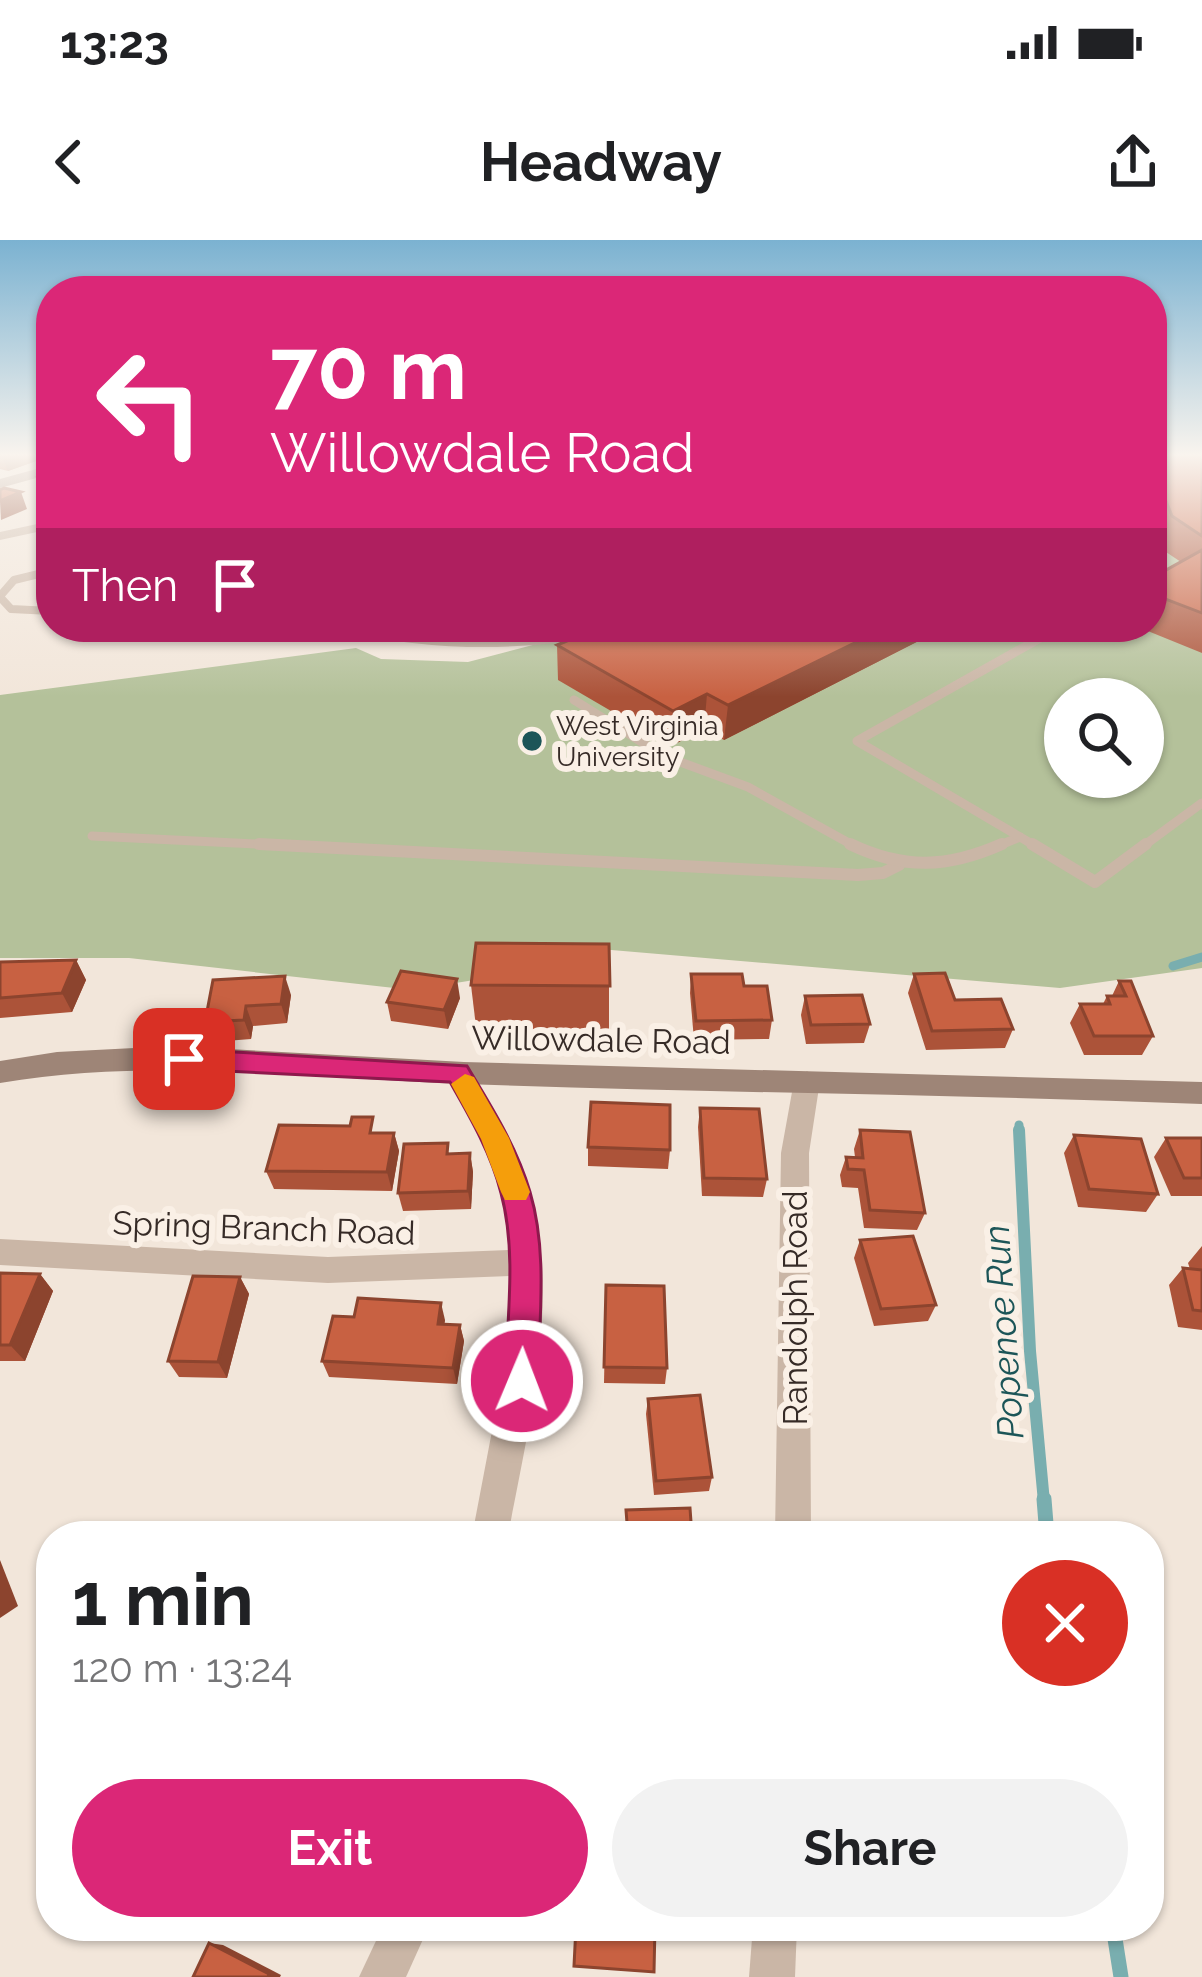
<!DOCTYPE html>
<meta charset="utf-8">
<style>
body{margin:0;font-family:Raleway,sans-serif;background:#f2f2f2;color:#202124;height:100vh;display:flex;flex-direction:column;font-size:45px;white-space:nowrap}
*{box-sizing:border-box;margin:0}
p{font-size:39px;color:#757577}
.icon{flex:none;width:66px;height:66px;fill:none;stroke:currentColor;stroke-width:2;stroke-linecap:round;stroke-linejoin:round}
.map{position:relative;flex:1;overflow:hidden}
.panel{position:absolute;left:36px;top:1281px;width:1128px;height:420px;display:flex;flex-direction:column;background:#fff;border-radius:48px;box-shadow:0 3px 9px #0004}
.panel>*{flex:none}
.top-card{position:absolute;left:36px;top:36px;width:1131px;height:366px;border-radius:48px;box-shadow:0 3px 9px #0004;background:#db2777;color:#fff;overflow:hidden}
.fabs{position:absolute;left:1044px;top:438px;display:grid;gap:24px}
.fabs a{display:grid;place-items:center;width:120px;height:120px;border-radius:50%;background:#fff;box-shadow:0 3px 9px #0004;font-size:60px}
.pin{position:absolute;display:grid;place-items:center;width:102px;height:102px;color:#fff;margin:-51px;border-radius:24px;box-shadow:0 6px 18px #0006}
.me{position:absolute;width:132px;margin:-66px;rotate:1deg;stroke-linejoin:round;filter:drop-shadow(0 0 9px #0008)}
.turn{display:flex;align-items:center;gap:42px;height:252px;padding:0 36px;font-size:54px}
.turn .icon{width:156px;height:156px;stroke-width:2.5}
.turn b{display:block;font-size:84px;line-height:102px}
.then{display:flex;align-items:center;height:114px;padding:0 36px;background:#0003;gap:24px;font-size:45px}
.round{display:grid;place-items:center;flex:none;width:126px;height:126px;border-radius:63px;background:#f2f2f2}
.summary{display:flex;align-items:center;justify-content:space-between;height:204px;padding:0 36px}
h1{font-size:72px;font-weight:700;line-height:90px}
.primary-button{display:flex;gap:24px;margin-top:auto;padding:24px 36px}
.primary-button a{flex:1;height:138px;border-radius:72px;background:#db2777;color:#fff;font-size:48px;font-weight:700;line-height:138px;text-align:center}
.primary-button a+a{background:#f2f2f2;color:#202124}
.status{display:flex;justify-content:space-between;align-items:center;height:84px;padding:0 60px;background:#fff;direction:ltr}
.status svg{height:33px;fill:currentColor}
header{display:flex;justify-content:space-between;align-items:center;height:156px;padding:0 36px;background:#fff;font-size:54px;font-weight:700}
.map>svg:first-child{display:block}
</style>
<div class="status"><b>13:23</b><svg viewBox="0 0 49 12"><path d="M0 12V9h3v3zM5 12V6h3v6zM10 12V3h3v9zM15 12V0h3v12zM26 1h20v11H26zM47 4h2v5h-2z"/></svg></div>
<header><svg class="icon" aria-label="back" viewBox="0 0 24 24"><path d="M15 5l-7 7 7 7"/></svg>Headway<svg class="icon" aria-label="share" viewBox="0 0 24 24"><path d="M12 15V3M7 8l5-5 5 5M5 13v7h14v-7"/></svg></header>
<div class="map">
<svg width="1202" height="1737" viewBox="0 0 1202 1737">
<rect width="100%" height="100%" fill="#f2e6da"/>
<!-- green -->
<path fill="#b4c19a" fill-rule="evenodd" d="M1152,214H1202V728L1060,748L541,704L493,737L412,750L129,718H0V455L356,408L381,419L468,422L601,387H1152ZM1065,459H1143V537H1065Z"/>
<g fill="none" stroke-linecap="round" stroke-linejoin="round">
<!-- stream-far2 -->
<g stroke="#79aeaf" stroke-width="9">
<path d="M1173,726L1202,717"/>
<path d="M1019,885V893"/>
</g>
<!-- stream-far1 -->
<path stroke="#79aeaf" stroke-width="12" d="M1019,890L1030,1111L1044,1262"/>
<!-- stream -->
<g stroke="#79aeaf" stroke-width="15">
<path d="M1044,1259L1047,1296"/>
<path d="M1113,1686L1121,1737"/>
</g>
<!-- lane-far2 -->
<g stroke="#cab6a6" stroke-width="8">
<path d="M0,356L14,340L51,331"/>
<path d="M0,357L11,369L51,371"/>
</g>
<!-- lane-far1 -->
<g stroke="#cab6a6" stroke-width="9">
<path d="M240,387H266"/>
<path d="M343,387C436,407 526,409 619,387"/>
<path d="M574,460L664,516L748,547L856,607"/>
<path d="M92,596L318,607"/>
<path d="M995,607L1020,597"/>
<path d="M1037,607L857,501L1058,388"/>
<path d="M1142,607L1202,563"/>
</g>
<!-- lane -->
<g stroke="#cab6a6" stroke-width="12">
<path d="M259,604L858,635L883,633L899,625"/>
<path d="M850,604C904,630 948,628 1002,604"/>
<path d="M1032,604L1095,642L1146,604"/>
</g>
<!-- street -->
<g fill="#cab6a6" fill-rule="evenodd">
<path d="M28,214L51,216V224L29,217Z"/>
<path d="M51,281V289L0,300V292Z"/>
<path d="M458,822L467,825C489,862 514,899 527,940C563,1053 529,1183 508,1296H472L504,1128L510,1036L328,1043L0,1025V999L328,1017L509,1010C506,942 477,890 445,832Z"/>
<path d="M807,831L820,841L809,913L811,1296H775L781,913L794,841Z"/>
<path d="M383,1686H429L406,1737H359Z"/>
<path d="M753,1686H797L795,1737H749Z"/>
</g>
<!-- secondary -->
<g fill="#9e8577" fill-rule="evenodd">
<path d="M51,225V234L0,248V239Z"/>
<path d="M173,806L464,822L1202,842V864C956,854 710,853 464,844C307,838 155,817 0,843V821L57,812Z"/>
</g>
</g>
<!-- wall -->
<g fill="#ac5339">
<path d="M0,214H33L36,221L8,231L0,229Z"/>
<path d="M1152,214H1202V413L1138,387H1152V338L1181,322L1160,308L1152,287Z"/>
<path d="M51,234V258L44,253L38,237Z"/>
<path d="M576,387H946L724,500L704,489L671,506L558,440L557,405L577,397Z"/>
<path d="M609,704V796L477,795L471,745Z"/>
<path d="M76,720L86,740L72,772L0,778V722Z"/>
<path d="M691,734L772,780L769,799L694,800L690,753Z"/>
<path d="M914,734L955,760L1013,789L1005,808L926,810L908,753Z"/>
<path d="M213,740L291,755L287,783L253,786L251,799L213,802L205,782Z"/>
<path d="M1119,741L1153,796L1142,815H1084L1070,783L1080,764H1103L1107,756H1112Z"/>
<path d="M805,756L870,784L864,803L806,804L801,775Z"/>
<path d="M460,758L448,789L391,781L387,762Z"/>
<path d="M700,868L767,939L763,957L702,956L698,887Z"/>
<path d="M860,890L925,973L917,990L864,988L858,948L842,947L840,935L846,917H855L854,909Z"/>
<path d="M378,893H394L399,911L392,951L274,949L266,931Z"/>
<path d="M1074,895L1158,954L1146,972L1078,967L1064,913Z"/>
<path d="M1166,898H1202V956H1171L1154,917Z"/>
<path d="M588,907L670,910L668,929L588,926Z"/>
<path d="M470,913L473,932L471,969L403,971L398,953L450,914Z"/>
<path d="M860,1000L936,1065L928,1081L874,1086L854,1018Z"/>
<path d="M1202,1006V1090L1178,1087L1169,1045L1183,1028L1190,1029L1188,1023Z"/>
<path d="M0,1033L40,1034L53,1051L25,1121H0Z"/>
<path d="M240,1037L249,1054L227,1138L179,1137L168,1121Z"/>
<path d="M606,1045L667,1128L665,1144L604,1143Z"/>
<path d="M445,1080L444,1084L460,1085L464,1101L457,1144L329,1137L322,1121Z"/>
<path d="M648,1159L712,1237L709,1251L654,1255L646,1174Z"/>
</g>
<!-- shaded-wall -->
<g fill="#8c442e">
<path d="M1,214H33L36,221L8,231Z"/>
<path d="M21,252L27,269L1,280L0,261Z"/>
<path d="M886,387H946L724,500L728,465Z"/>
<path d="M707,454L704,489L671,506L673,471Z"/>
<path d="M76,720L86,740L72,772L62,753Z"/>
<path d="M285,736L291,755L287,783L281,764Z"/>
<path d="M457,739L460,758L448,789L444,770Z"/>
<path d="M246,766L253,786L251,799L244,780Z"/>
<path d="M394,893L399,911L392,951L387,932Z"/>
<path d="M470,913L473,932L471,969L468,951Z"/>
<path d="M40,1034L53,1051L25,1121L10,1105Z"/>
<path d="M240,1037L249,1054L227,1138L218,1122Z"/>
<path d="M441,1063L445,1080L442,1100L438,1084Z"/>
<path d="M460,1085L464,1101L457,1144L453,1128Z"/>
<path d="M0,1320L18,1366L0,1378Z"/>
<path d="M209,1703L223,1705L281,1735L280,1737H268Z"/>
</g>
<!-- building -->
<g fill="#c86142" stroke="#8c442e" stroke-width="3">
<path d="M1152,214H1202V296L1172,276L1163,253L1152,251Z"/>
<path d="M51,234V244H49L38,237Z"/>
<path d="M4,248L21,252L0,261V250Z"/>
<path d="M1202,310V373L1152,354V338Z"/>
<path d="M583,387H887L728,465L707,454L673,471L557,405L591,391Z"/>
<path d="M476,703L609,704L610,746L471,745Z"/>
<path d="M76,720L62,753L0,758V722Z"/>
<path d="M401,731L457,739L444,770L387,762Z"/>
<path d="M945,733L955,760L1001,759L1013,789L932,791L914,734Z"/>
<path d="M691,734H742L744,746H767L772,780L696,781Z"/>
<path d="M285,736L281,764L246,766L244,780L205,782L213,740Z"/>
<path d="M1119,741H1131L1153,796H1094L1080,764H1110L1107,756H1126Z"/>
<path d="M862,755L870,784L811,785L805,756Z"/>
<path d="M591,862L670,865V910L588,907Z"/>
<path d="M700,868L759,869L767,939L704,938Z"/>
<path d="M352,877H373L370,893H394L387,932L266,931L279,885L350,886Z"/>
<path d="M860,890L910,892L925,973L870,970L864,930L848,929L846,917L863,918Z"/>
<path d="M1074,895L1141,899L1158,954L1089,949Z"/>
<path d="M1166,898H1202V938H1184Z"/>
<path d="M448,903L447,914L470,913L468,951L398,953L404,904Z"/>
<path d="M913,996L936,1065L881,1069L860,1000Z"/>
<path d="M1183,1028L1202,1030V1071L1193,1070Z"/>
<path d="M0,1033L40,1034L10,1105H0Z"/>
<path d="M193,1036L240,1037L218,1122L168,1121Z"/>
<path d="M606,1045L664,1046L667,1128L604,1127Z"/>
<path d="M358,1058L441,1063L438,1084L460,1085L453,1128L322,1121L333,1076L354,1077Z"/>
<path d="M700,1155L712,1237L656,1241L648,1159Z"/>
<path d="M690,1268L692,1296H628L626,1270Z"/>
<path d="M576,1686H655L654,1732L574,1726Z"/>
<path d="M209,1703L269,1734L268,1737H193Z"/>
</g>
<!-- sky -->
<linearGradient id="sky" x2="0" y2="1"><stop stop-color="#7bb2d1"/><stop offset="0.47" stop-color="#f9f4ee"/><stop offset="1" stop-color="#f9f4ee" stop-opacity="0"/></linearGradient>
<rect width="1202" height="457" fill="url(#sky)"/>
<!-- route -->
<path fill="#db2777" stroke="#8e194d" stroke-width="3" d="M184,809L467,826C491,866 517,907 530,952C548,1012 539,1080 538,1141L533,1152L522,1156L510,1152L505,1141C507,1080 517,1012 501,953C491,913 470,877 450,842L184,829L171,819Z"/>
<!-- slow -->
<path fill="#f59e0b" d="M465,834L474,837L509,898L530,952L526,960H505L501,952L481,899L451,844Z"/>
<!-- markers -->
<circle fill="#1c5558" stroke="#faf0e6" stroke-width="4.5" cx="532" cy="501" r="12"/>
<g text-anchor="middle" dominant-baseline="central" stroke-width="12" stroke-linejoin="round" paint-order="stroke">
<!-- far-poi labels -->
<g font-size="27" fill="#362b27" stroke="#faf0e6" text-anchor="start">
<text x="556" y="485">West Virginia<tspan x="556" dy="31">University</tspan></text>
</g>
<!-- street labels -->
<g font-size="33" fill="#362b27" stroke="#faf0e6">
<text transform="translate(601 800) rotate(1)">Willowdale Road</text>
<text transform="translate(264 988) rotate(2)">Spring Branch Road</text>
<text transform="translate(795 1068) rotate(-90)">Randolph Road</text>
</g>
<!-- water labels -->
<g font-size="36" font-style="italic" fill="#1c5558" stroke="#faf0e6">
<text transform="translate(1003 1092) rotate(-94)">Popenoe Run</text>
</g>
</g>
</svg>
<div class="fabs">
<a><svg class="icon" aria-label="search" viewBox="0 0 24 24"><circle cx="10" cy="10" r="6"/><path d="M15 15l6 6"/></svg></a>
</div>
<div class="pin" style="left:184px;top:819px;background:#d93025"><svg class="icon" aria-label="arrive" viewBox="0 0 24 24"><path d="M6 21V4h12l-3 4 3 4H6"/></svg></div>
<svg class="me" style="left:522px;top:1141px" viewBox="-20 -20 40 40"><circle r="17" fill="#db2777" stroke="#fff" stroke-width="3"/><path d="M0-11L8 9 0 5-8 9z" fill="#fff"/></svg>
<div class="top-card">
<div class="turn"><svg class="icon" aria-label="left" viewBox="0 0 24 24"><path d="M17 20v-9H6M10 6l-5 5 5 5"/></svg><div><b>70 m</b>Willowdale Road</div></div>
<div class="then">Then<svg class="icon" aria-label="arrive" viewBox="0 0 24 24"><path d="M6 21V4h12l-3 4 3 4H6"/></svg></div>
</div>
<section class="panel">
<div class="summary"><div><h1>1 min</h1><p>120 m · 13:24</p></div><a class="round" style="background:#d93025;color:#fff"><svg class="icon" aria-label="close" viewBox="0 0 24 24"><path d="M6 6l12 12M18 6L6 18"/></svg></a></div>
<div class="primary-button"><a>Exit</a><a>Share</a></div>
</section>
</div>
